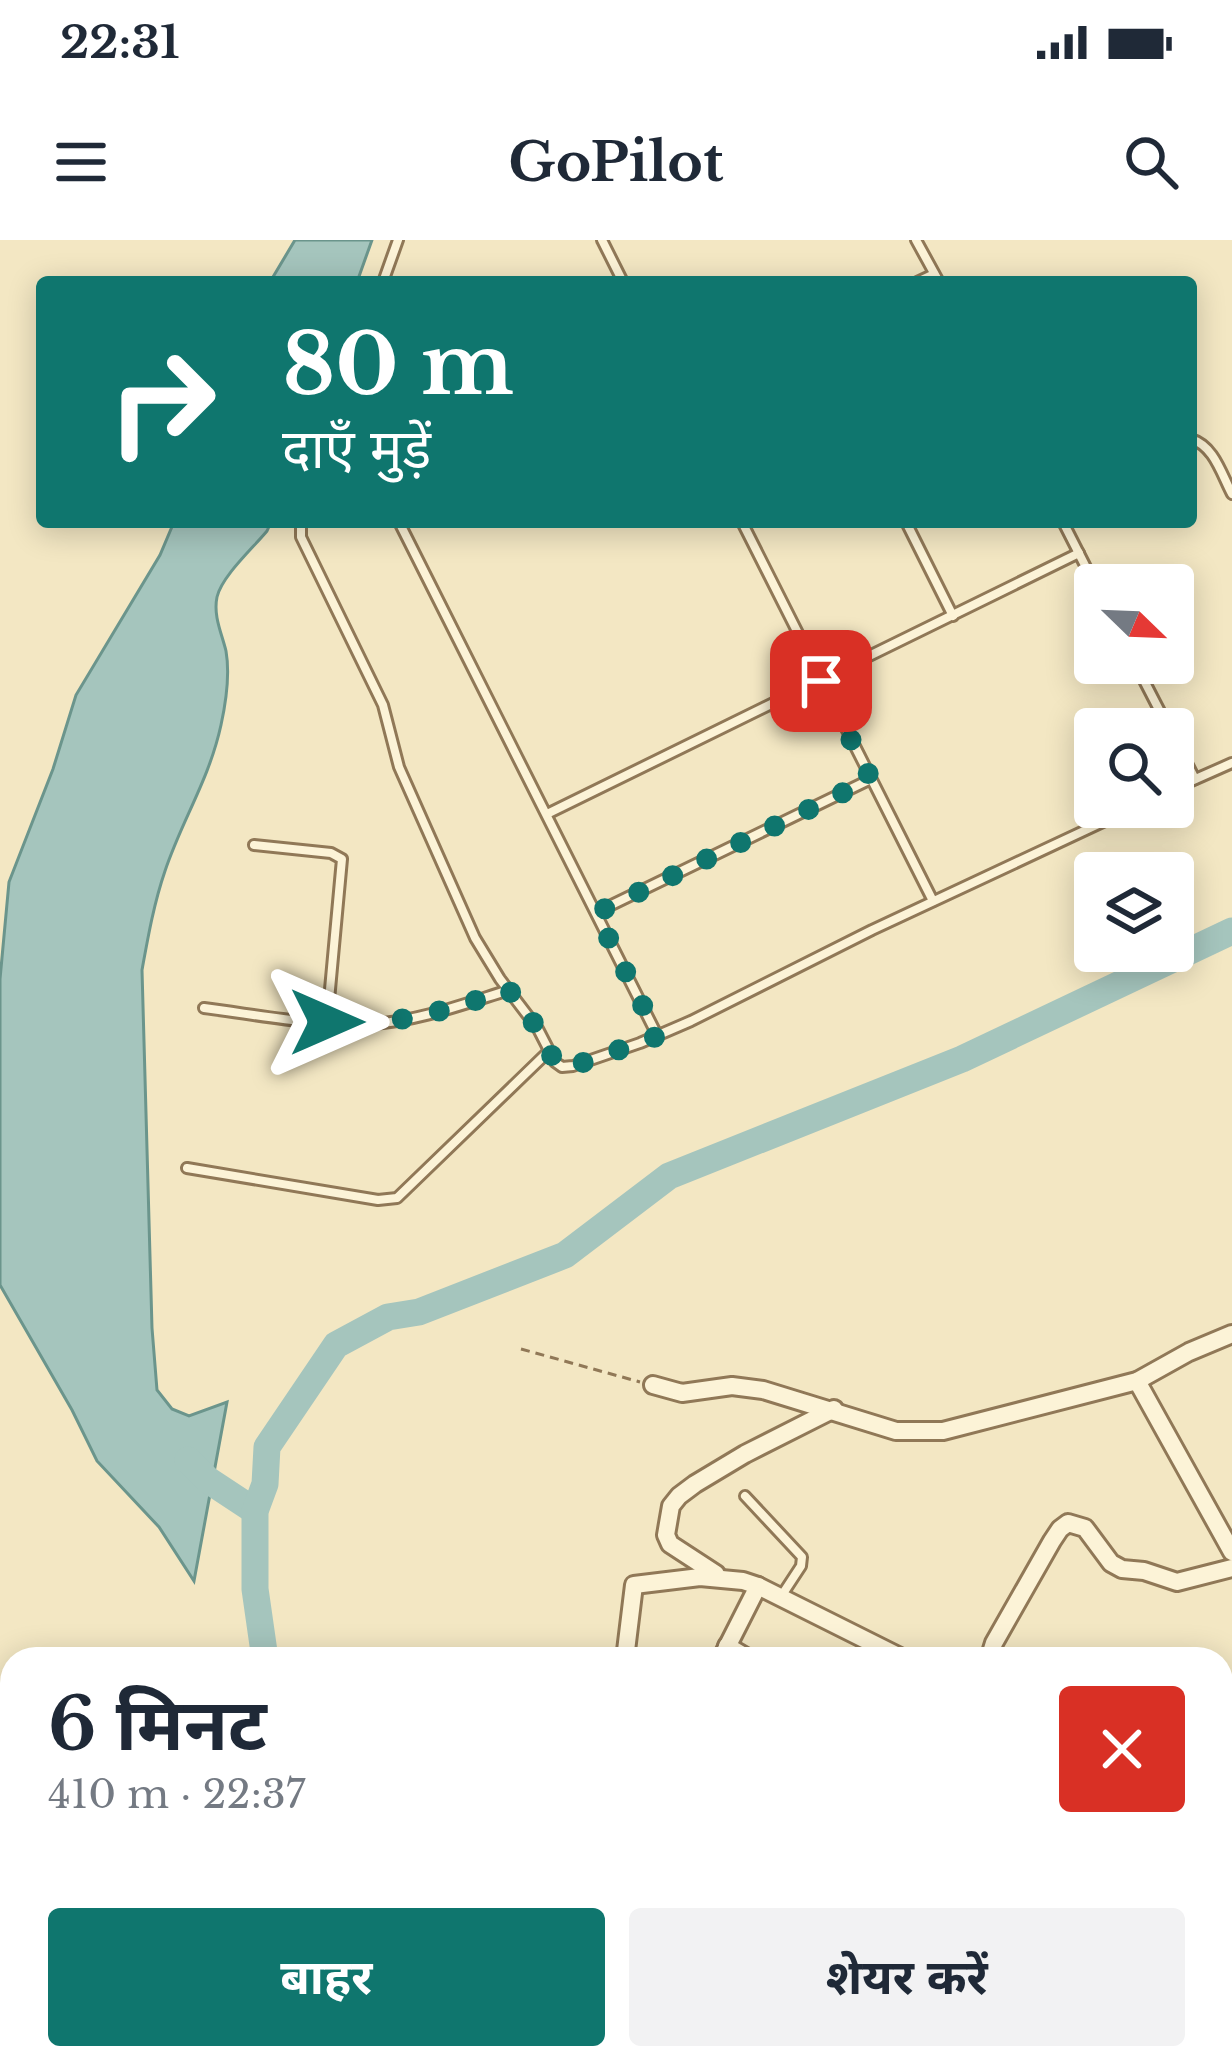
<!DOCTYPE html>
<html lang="hi">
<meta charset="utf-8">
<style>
body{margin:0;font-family:"Libre Baskerville","Noto Sans Devanagari",serif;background:#f2f2f3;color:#1f2937;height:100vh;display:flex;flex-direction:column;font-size:45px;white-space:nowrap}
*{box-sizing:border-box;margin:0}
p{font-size:39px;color:#747a83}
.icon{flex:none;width:66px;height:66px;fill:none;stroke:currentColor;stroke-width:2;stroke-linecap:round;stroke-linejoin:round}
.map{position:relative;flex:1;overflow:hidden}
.side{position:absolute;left:0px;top:1407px;width:1233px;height:423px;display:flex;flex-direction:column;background:#fff;border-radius:36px 36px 0 0;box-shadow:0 6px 30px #0003}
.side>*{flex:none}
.banner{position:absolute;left:36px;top:36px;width:1161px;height:252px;border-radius:12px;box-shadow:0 6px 30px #0003;background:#0f766e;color:#fff;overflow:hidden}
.needle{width:78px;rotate:113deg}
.controls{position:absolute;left:1074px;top:324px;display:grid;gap:24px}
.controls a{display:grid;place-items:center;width:120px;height:120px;border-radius:12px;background:#fff;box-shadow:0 6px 30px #0003;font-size:60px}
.pin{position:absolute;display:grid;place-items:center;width:102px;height:102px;color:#fff;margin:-51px;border-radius:24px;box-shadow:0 6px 18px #0006}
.me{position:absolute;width:132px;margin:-66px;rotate:90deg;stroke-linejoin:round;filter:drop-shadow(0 0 9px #0008)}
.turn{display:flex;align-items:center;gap:42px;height:252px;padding:0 48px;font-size:54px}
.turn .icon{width:156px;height:156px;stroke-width:2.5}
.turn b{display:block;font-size:84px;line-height:102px}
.round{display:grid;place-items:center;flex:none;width:126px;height:126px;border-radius:12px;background:#f2f2f3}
.overview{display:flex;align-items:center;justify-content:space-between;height:204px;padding:0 48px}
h1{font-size:72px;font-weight:700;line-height:90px}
.button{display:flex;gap:24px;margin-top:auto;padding:24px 48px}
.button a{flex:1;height:138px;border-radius:12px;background:#0f766e;color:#fff;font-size:48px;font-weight:700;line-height:138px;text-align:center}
.button a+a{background:#f2f2f3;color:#1f2937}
.status{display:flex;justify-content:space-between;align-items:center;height:84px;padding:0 60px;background:#fff;direction:ltr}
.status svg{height:33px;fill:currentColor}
header{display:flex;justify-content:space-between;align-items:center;height:156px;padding:0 48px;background:#fff;font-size:54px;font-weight:700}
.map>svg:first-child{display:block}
</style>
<div class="status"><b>22:31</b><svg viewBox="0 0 49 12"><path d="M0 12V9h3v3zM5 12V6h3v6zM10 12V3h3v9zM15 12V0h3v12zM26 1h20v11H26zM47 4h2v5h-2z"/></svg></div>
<header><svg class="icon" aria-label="menu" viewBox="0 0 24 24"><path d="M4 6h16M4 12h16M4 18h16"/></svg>GoPilot<svg class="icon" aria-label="search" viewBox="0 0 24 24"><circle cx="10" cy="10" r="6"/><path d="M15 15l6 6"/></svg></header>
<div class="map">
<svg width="1232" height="1828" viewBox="0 0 1232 1828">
<rect width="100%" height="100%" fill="#f3e7c3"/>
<!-- water -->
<g fill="#a5c5bd" stroke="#6b958c" stroke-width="3">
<path d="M295,0H372L357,42H270Z"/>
<path d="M174,282H271L267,291C253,308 222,336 217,357C213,376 222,394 226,411C230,434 226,462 221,485C209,540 182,580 165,631C154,663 148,697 142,730L152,1088L157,1150L172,1169L189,1176L227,1162L194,1341L159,1287L97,1221L72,1170L0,1045V739L9,642L53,529L76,455L160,315Z"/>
</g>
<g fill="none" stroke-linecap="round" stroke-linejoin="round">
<!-- stream -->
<g stroke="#6b958c" stroke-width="4.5">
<path d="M1221,1737L1232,1732"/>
<path d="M1139,1828V1818"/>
</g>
<!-- river -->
<g stroke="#a5c5bd" stroke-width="27">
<path d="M188,1220L208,1240L255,1271"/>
<path d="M265,1419L255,1349V1271L265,1244L267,1207L336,1105L388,1077L419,1072L565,1015L669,936L962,819L1232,691"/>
<path d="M71,1828L80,1818"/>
</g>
<!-- lane casing -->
<g stroke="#907857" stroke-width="14">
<g id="lane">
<path d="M602,0L623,42"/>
<path d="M916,0L939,42"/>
<path d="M383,42L398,0"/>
<path d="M917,42L934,34"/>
<path d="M1191,199C1214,206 1221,233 1232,254"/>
<path d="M301,282V297L383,465L399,527L475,698L500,739L538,789L555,822L562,827L573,826L640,803L691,781L872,690L1135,567"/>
<path d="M399,282L657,795"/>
<path d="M742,282L933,661"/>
<path d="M906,282L953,376"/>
<path d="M1063,282L1095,345"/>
<path d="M1135,423L1169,489"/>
<path d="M1173,496L1195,539"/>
<path d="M1173,549L1232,523"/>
<path d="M547,574L1079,313"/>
<path d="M254,605L331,613L342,619L327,782"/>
<path d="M597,672L871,539"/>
<path d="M204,768C259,775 317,787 372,784C419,781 464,764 509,750"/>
<path d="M187,928L378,960L397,958L549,811"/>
<path d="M745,1256L802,1317L801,1326L782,1355"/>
<path d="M541,1818L567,1828"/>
</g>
</g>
<!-- street casing -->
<g stroke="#907857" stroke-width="22">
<g id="street">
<path d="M1137,1141L1232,1312"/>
<path d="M653,1145L682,1153L732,1146L763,1150L896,1191H943L1137,1141L1189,1112L1232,1094"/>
<path d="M716,1334L670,1304L666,1295L671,1266L679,1256L695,1244L745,1214L834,1169"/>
<path d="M727,1406L749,1419"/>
<path d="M625,1419L634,1345L700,1337L743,1341L758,1346L904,1419"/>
<path d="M721,1419L758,1346"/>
<path d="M989,1419L994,1403L1052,1301L1060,1289L1068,1283L1085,1288L1111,1323L1122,1329L1144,1331L1177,1342L1232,1328"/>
<path d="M121,1828L130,1818"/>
<path d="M772,1828L786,1818"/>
</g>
</g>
<!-- path -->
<path stroke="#907857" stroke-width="3" stroke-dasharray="9 6" stroke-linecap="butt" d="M521,1109L640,1142"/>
<!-- lane -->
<use href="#lane" stroke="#fcf3d7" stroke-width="8"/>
<!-- street -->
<use href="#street" stroke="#fcf3d7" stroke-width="16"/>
</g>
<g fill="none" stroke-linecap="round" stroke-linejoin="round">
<!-- route -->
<path stroke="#0f766e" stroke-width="21" stroke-dasharray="0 37.8" d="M327,782C390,789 449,769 509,750L538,789L555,822L562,827L573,826L658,796L596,673L871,539L821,441"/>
</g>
</svg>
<div class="controls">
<a><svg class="needle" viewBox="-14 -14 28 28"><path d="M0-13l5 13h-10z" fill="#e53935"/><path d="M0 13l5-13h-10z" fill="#747a83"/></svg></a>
<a><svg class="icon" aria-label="search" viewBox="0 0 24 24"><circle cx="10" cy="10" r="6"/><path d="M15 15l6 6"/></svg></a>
<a><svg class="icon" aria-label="layers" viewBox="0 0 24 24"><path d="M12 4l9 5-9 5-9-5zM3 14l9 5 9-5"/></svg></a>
</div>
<div class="pin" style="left:821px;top:441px;background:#d93025"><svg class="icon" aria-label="arrive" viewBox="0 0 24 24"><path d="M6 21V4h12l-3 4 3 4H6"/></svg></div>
<svg class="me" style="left:327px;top:782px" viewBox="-20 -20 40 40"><path d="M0-17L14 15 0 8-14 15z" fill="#0f766e" stroke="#fff" stroke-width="4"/></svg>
<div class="banner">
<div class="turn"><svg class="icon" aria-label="right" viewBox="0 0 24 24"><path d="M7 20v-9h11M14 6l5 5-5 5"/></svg><div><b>80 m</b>दाएँ मुड़ें</div></div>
</div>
<section class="side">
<div class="overview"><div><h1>6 मिनट</h1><p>410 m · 22:37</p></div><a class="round" style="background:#d93025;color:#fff"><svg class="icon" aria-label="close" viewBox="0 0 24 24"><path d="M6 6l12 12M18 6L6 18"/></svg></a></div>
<div class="button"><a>बाहर</a><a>शेयर करें</a></div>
</section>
</div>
